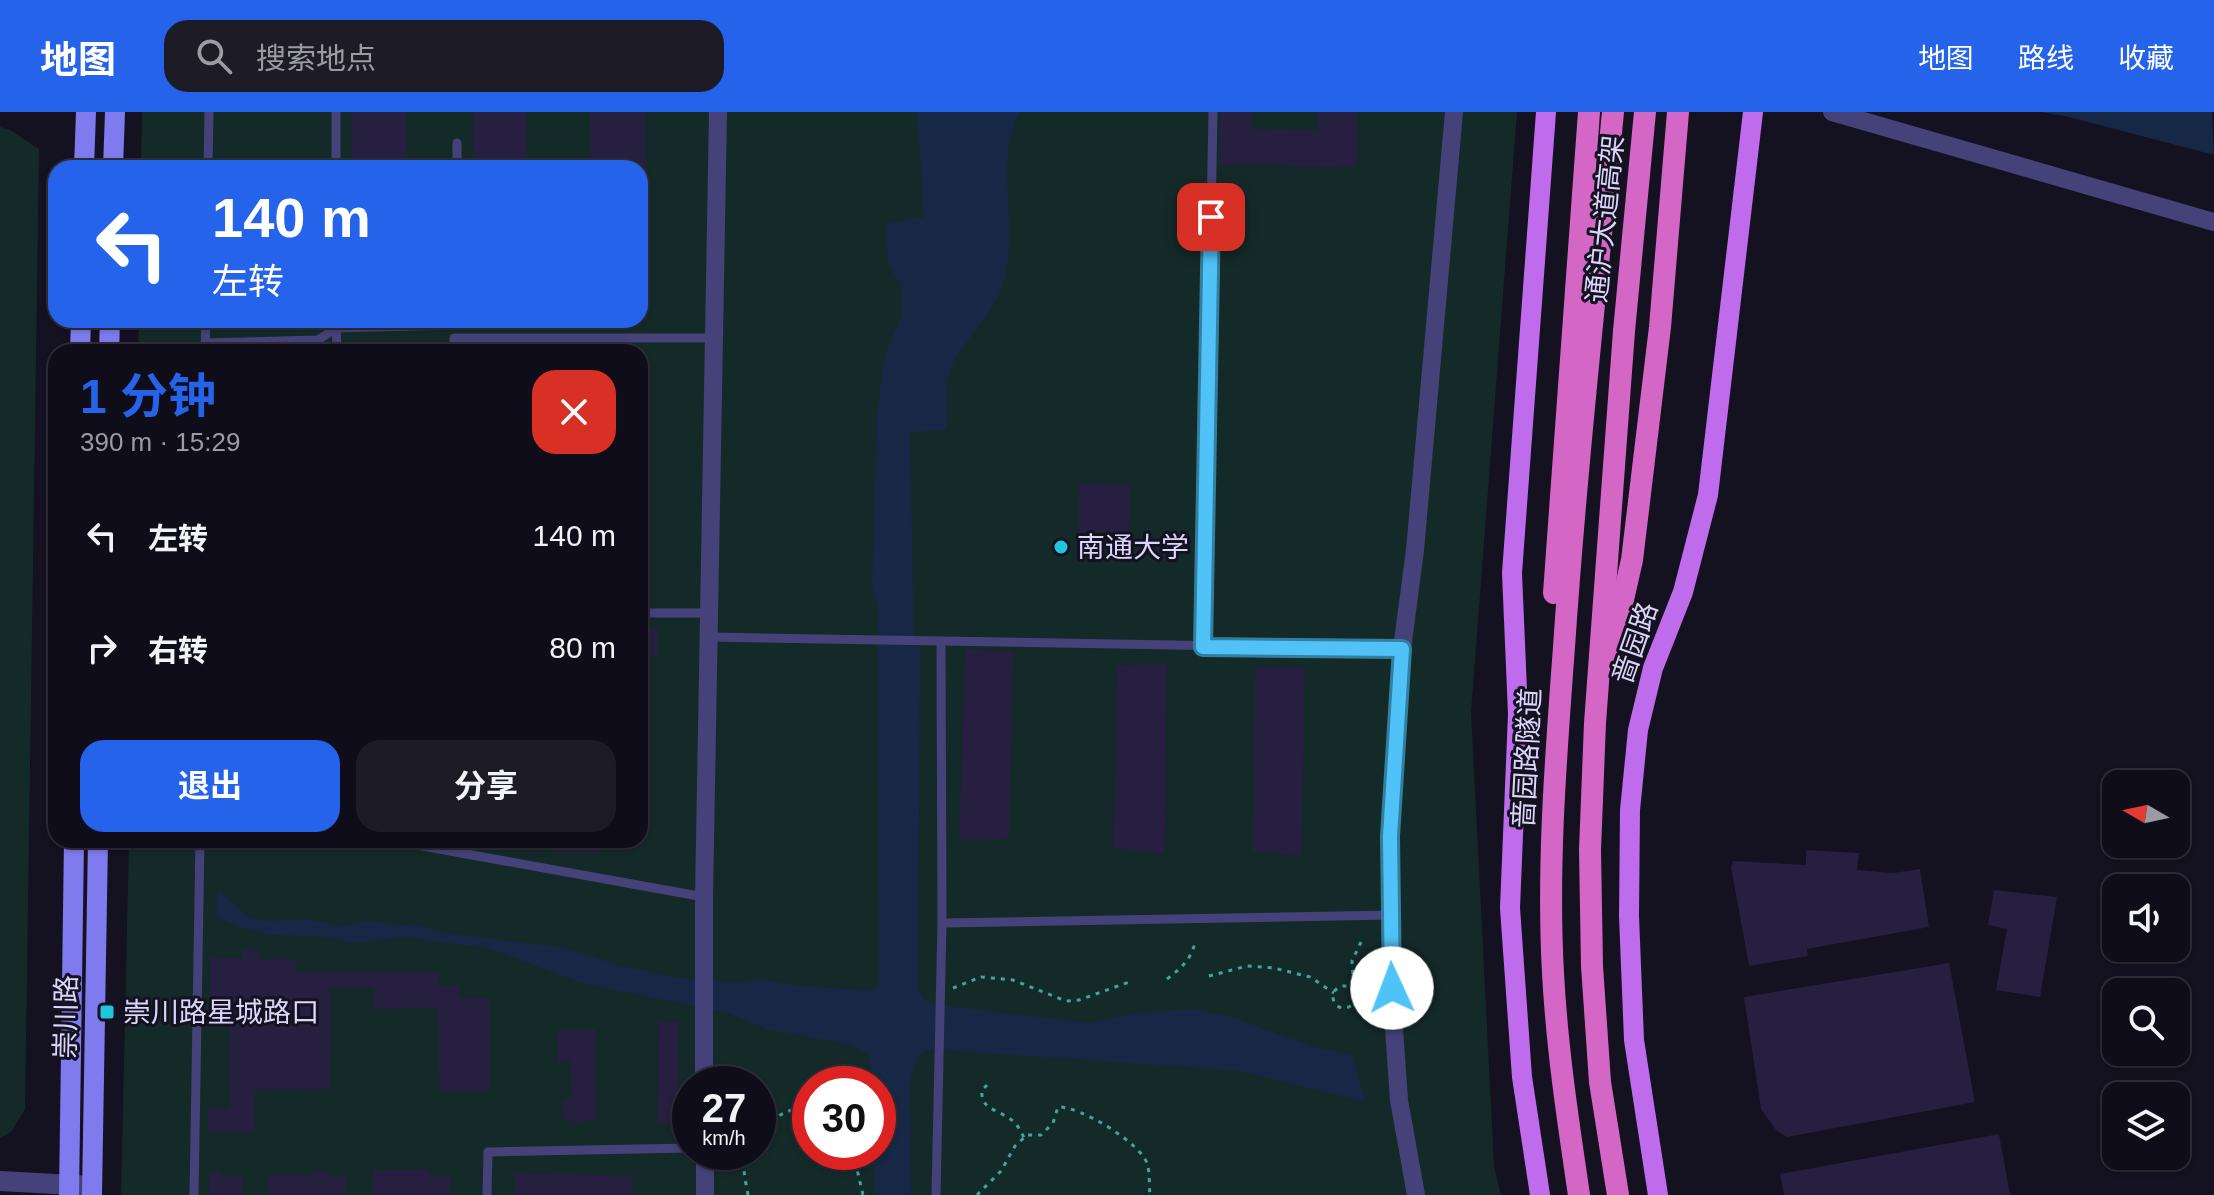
<!DOCTYPE html>
<html lang="zh">
<meta charset="utf-8">
<style>
body{margin:0;font-family:Arial,"Noto Sans SC",sans-serif;background:#1d1b26;color:#f1f3f6;height:100vh;display:flex;flex-direction:column;font-size:30px;white-space:nowrap}
*{box-sizing:border-box;margin:0}
p{font-size:26px;color:#9b9ca2}
.icon{flex:none;width:44px;height:44px;fill:none;stroke:currentColor;stroke-width:2;stroke-linecap:round;stroke-linejoin:round}
.map{position:relative;flex:1;overflow:hidden}
.drawer{position:absolute;left:48px;top:232px;width:600px;height:504px;display:flex;flex-direction:column;background:#0f0d19;border-radius:24px;box-shadow:0 2px 6px #0004,0 0 0 2px #2f2d38}
.drawer>*{flex:none}
.guide{position:absolute;left:48px;top:48px;width:600px;height:168px;border-radius:24px;box-shadow:0 2px 6px #0004,0 0 0 2px #2f2d38;background:#2563eb;color:#fff;overflow:hidden}
.needle{width:52px;rotate:279deg}
.controls{position:absolute;left:2102px;top:658px;display:grid;gap:16px}
.controls a{display:grid;place-items:center;width:88px;height:88px;border-radius:16px;background:#0f0d19;box-shadow:0 2px 6px #0004,0 0 0 2px #2f2d38;font-size:40px}
.speed{position:absolute;left:672px;top:954px;display:flex;gap:16px;font-size:40px;font-weight:700;text-align:center}
.speed>*{display:grid;place-content:center;width:104px;height:104px;border-radius:50%;background:#0f0d19;box-shadow:0 2px 6px #0004,0 0 0 2px #2f2d38;line-height:1}
.speed small{font-size:20px;font-weight:400}
.speed .limit{border:12px solid #d22;background:#fff;color:#111}
.pin{position:absolute;display:grid;place-items:center;width:68px;height:68px;color:#fff;margin:-34px;border-radius:16px;box-shadow:0 4px 12px #0006}
.me{position:absolute;width:88px;margin:-44px;rotate:358deg;stroke-linejoin:round;filter:drop-shadow(0 0 6px #0008)}
.turn{display:flex;align-items:center;gap:28px;height:168px;padding:0 32px;font-size:36px}
.turn .icon{width:104px;height:104px;stroke-width:2.5}
.turn b{display:block;font-size:56px;line-height:68px}
.round{display:grid;place-items:center;flex:none;width:84px;height:84px;border-radius:24px;background:#1d1b26}
.overview{display:flex;align-items:center;justify-content:space-between;height:136px;padding:0 32px}
h1{font-size:48px;font-weight:700;line-height:60px;color:#2563eb}
.action{display:flex;gap:16px;margin-top:auto;padding:16px 32px}
.action a{flex:1;height:92px;border-radius:24px;background:#2563eb;color:#fff;font-size:32px;font-weight:700;line-height:92px;text-align:center}
.action a+a{background:#1d1b26;color:#f1f3f6}
ul{padding:0;list-style:none}
li{display:flex;align-items:center;gap:24px;height:112px;padding:0 32px}
li div{flex:1}
li b{display:block;font-size:30px}
li em{font-style:normal}
header{display:flex;align-items:center;gap:48px;box-sizing:border-box;height:112px;padding:0 40px;background:#2563eb;color:#fff}
header strong{font-size:38px}
nav{display:flex;gap:44px;margin-inline-start:auto;font-size:28px}
.search{width:560px;height:72px;background:#1d1b26;display:flex;align-items:center;gap:20px;box-sizing:border-box;padding:0 28px;border-radius:24px;color:#9b9ca2;font-size:30px}
.map>svg:first-child{display:block}
</style>
<header>
<strong>地图</strong>
<div class="search"><svg class="icon" aria-label="search" viewBox="0 0 24 24"><circle cx="10" cy="10" r="6"/><path d="M15 15l6 6"/></svg>搜索地点</div>
<nav><a>地图</a><a>路线</a><a>收藏</a></nav>
</header>
<div class="map">
<svg width="2214" height="1083" viewBox="0 0 2214 1083">
<rect width="100%" height="100%" fill="#141121"/>
<!-- green -->
<g fill="#142a29" fill-rule="evenodd">
<path d="M142,0H1517L1471,600L1494,1054L1501,1083H121L129,728H640V240H138L139,208H640V56H141ZM690,972H758V1040H690ZM810,972H878V1040H810Z"/>
<path d="M0,15L10,18L39,37L25,997L11,1020L0,1026Z"/>
</g>
<!-- water -->
<g fill="#162845">
<path d="M917,0H1020C992,50 1022,117 1002,174C992,205 963,228 950,257C945,270 948,303 947,318L910,320L914,535L920,536L918,876L924,888L938,893L1090,911L1135,901L1193,897L1229,904L1314,935L1352,943L1366,990L1241,959L931,937L918,943L910,967L911,1083H875L874,1040H878V972H872L868,943L852,933L766,917L731,902L586,872L487,836L403,825L357,831L317,824L272,823L242,816L216,805L217,778L249,805L265,809L304,807L341,814L370,809L401,813L417,812L439,820L565,836L618,853L677,866L735,870L762,867L796,874L868,878L879,873L878,493L872,473L877,303L884,246L901,205V173L888,152L886,111L924,105Z"/>
<path d="M2040,0H2212L2214,43L2065,4Z"/>
</g>
<!-- building -->
<g fill="#261f3f">
<rect x="352" y="0" width="55" height="56"/>
<rect x="473" y="0" width="54" height="56"/>
<path d="M590,0H646V56H591Z"/>
<path d="M1220,0H1252L1253,17L1318,18V0H1357V55L1220,53Z"/>
<path d="M1079,371L1130,372L1129,420H1078Z"/>
<path d="M657,515V544H640V516Z"/>
<path d="M965,537L1014,540L1009,727L959,728Z"/>
<path d="M1167,551L1165,741L1113,736L1117,554Z"/>
<path d="M1255,555H1305L1302,744L1252,739Z"/>
<rect x="557" y="728" width="41" height="14"/>
<path d="M1806,738L1859,741L1857,758L1893,761L1920,757L1929,815L1807,837L1808,844L1749,854L1731,755L1733,749L1806,753Z"/>
<path d="M1994,778L2057,785L2040,885L1996,878L2007,817L1988,813Z"/>
<path d="M242,838L259,839V847H296V860H439V874H459L460,886H489V979H439L438,896L374,897V876H330L331,977H255V1021L208,1020V995L229,996L230,913H210V845L242,846Z"/>
<path d="M1949,851L1975,990L1787,1025L1776,1018L1761,997L1744,885Z"/>
<path d="M659,909L679,910L678,1011H657Z"/>
<path d="M557,917H596L597,1007L572,1011V1007L563,1008L562,987L571,986L570,949L558,950Z"/>
<path d="M1999,1022L2010,1083H1784L1780,1062Z"/>
<path d="M373,1058H429V1065H450V1083H372Z"/>
<path d="M313,1059H328V1064H346V1083H268V1063H313Z"/>
<path d="M209,1060H222V1064L242,1063L243,1083H209Z"/>
<path d="M515,1061L632,1064V1083H515Z"/>
</g>
<g fill="none" stroke-linecap="round" stroke-linejoin="round">
<!-- path -->
<g stroke="#3fa5a0" stroke-width="3" stroke-dasharray="4 6" stroke-linecap="butt">
<path d="M1361,830L1352,849L1354,883L1376,902"/>
<path d="M1209,864L1247,854L1274,856L1310,865L1334,881"/>
<path d="M1167,867C1181,856 1190,849 1195,831"/>
<circle cx="1344" cy="885" r="11"/>
<path d="M953,876L981,865L1013,868L1066,889L1079,888L1132,869"/>
<path d="M987,973L982,978C980,996 995,997 1007,1005C1016,1010 1020,1017 1024,1026"/>
<path d="M758,1037C782,1015 763,998 810,996"/>
<path d="M853,1040L863,1083"/>
<path d="M748,1083C746,1067 738,1052 754,1040"/>
<path d="M977,1083L1001,1059L1015,1034L1027,1023H1041L1053,1011L1058,995C1080,994 1139,1030 1147,1051C1150,1060 1149,1074 1150,1083"/>
</g>
<!-- service -->
<g stroke="#454279" stroke-width="9">
<path d="M336,0V56"/>
<path d="M208,56L209,0"/>
<path d="M457,56V31"/>
<path d="M336,208L337,240"/>
<path d="M205,231L318,228L336,216L456,213"/>
<path d="M205,240L206,208"/>
<path d="M454,240V226H714"/>
<path d="M640,501H709"/>
<path d="M709,525L1402,537"/>
<path d="M1203,535L1213,0"/>
<path d="M389,728L704,785"/>
<path d="M942,811L1393,803"/>
<path d="M194,1083L200,728"/>
<path d="M487,1083L488,1040L690,1036"/>
<path d="M936,1083L942,811L941,530"/>
</g>
<!-- minor -->
<g stroke="#454279" stroke-width="18">
<path d="M1832,0L2214,110"/>
<path d="M704,972V785L718,0"/>
<path d="M705,1040V1083"/>
<path d="M1416,1083L1399,988L1393,902L1390,724L1402,537L1415,438L1454,0"/>
</g>
<!-- tertiary -->
<path stroke="#454279" stroke-width="20" d="M0,1069L92,1074"/>
<!-- secondary -->
<g stroke="#7f7aed" stroke-width="20">
<path d="M84,56L86,0"/>
<path d="M113,56L115,0"/>
<path d="M80,240L81,208"/>
<path d="M109,240L110,208"/>
<path d="M69,1083L74,728"/>
<path d="M92,1083L98,728"/>
</g>
<!-- primary -->
<g stroke="#be6ceb" stroke-width="20">
<path d="M1540,1083L1522,965L1510,796L1518,602L1512,461L1546,0"/>
<path d="M1658,1083L1634,928L1629,804L1630,698L1638,618L1653,556L1683,480L1708,383L1753,0"/>
</g>
<!-- trunk -->
<g stroke="#d466c6" stroke-width="22">
<path d="M1554,481L1589,0"/>
<path d="M1611,540L1632,448L1660,215L1678,0"/>
<path d="M1579,1083C1568,1009 1557,936 1553,861C1547,753 1556,644 1564,535C1576,357 1596,178 1613,0"/>
<path d="M1618,1083L1600,970L1592,854L1590,738L1595,611L1624,219L1645,0"/>
</g>
</g>
<g fill="none" stroke-linecap="round" stroke-linejoin="round">
<!-- route casing -->
<g stroke="#337fa1" stroke-width="20">
<path id="route" d="M1211,105L1203,535L1402,537L1390,724L1392,876"/>
</g>
<!-- route -->
<use href="#route" stroke="#4fc3f7" stroke-width="14"/>
</g>
<!-- markers -->
<g fill="#1ec6dd" stroke="#141121" stroke-width="3">
<circle cx="1061" cy="435" r="8"/>
<rect x="99" y="892" width="16" height="16" rx="4"/>
</g>
<g text-anchor="middle" dominant-baseline="central" stroke-width="6" stroke-linejoin="round" paint-order="stroke">
<!-- street labels -->
<g font-size="28" fill="#dbd6f9" stroke="#141121">
<text transform="translate(1605 107) rotate(-84)">通沪大道高架</text>
<text transform="translate(1635 531) rotate(-71)">啬园路</text>
<text transform="translate(1527 646) rotate(-87)">啬园路隧道</text>
<text transform="translate(66 905) rotate(-89)">崇川路</text>
</g>
<!-- poi labels -->
<g font-size="28" fill="#dbd6f9" stroke="#141121" text-anchor="start">
<text x="1077" y="435">南通大学</text>
<text x="123" y="900">崇川路星城路口</text>
</g>
</g>
</svg>
<div class="controls">
<a><svg class="needle" viewBox="-14 -14 28 28"><path d="M0-13l5 13h-10z" fill="#e53935"/><path d="M0 13l5-13h-10z" fill="#9b9ca2"/></svg></a>
<a><svg class="icon" aria-label="sound" viewBox="0 0 24 24"><path d="M4 9h4l5-4v14l-5-4H4zM17 9q2 3 0 6"/></svg></a>
<a><svg class="icon" aria-label="search" viewBox="0 0 24 24"><circle cx="10" cy="10" r="6"/><path d="M15 15l6 6"/></svg></a>
<a><svg class="icon" aria-label="layers" viewBox="0 0 24 24"><path d="M12 4l9 5-9 5-9-5zM3 14l9 5 9-5"/></svg></a>
</div>
<div class="speed"><div>27<small>km/h</small></div><div class="limit">30</div></div>
<div class="pin" style="left:1211px;top:105px;background:#d93025"><svg class="icon" aria-label="arrive" viewBox="0 0 24 24"><path d="M6 21V4h12l-3 4 3 4H6"/></svg></div>
<svg class="me" style="left:1392px;top:876px" viewBox="-20 -20 40 40"><circle r="19" fill="#fff"/><path d="M0-13L10 11 0 6-10 11z" fill="#4fc3f7"/></svg>
<div class="guide">
<div class="turn"><svg class="icon" aria-label="left" viewBox="0 0 24 24"><path d="M17 20v-9H6M10 6l-5 5 5 5"/></svg><div><b>140 m</b>左转</div></div>
</div>
<section class="drawer">
<div class="overview"><div><h1>1 分钟</h1><p>390 m · 15:29</p></div><a class="round" style="background:#d93025;color:#fff"><svg class="icon" aria-label="close" viewBox="0 0 24 24"><path d="M6 6l12 12M18 6L6 18"/></svg></a></div>
<ul>
<li><svg class="icon" aria-label="left" viewBox="0 0 24 24"><path d="M17 20v-9H6M10 6l-5 5 5 5"/></svg><div><b>左转</b></div><em>140 m</em></li>
<li><svg class="icon" aria-label="right" viewBox="0 0 24 24"><path d="M7 20v-9h11M14 6l5 5-5 5"/></svg><div><b>右转</b></div><em>80 m</em></li>
</ul>
<div class="action"><a>退出</a><a>分享</a></div>
</section>
</div>
